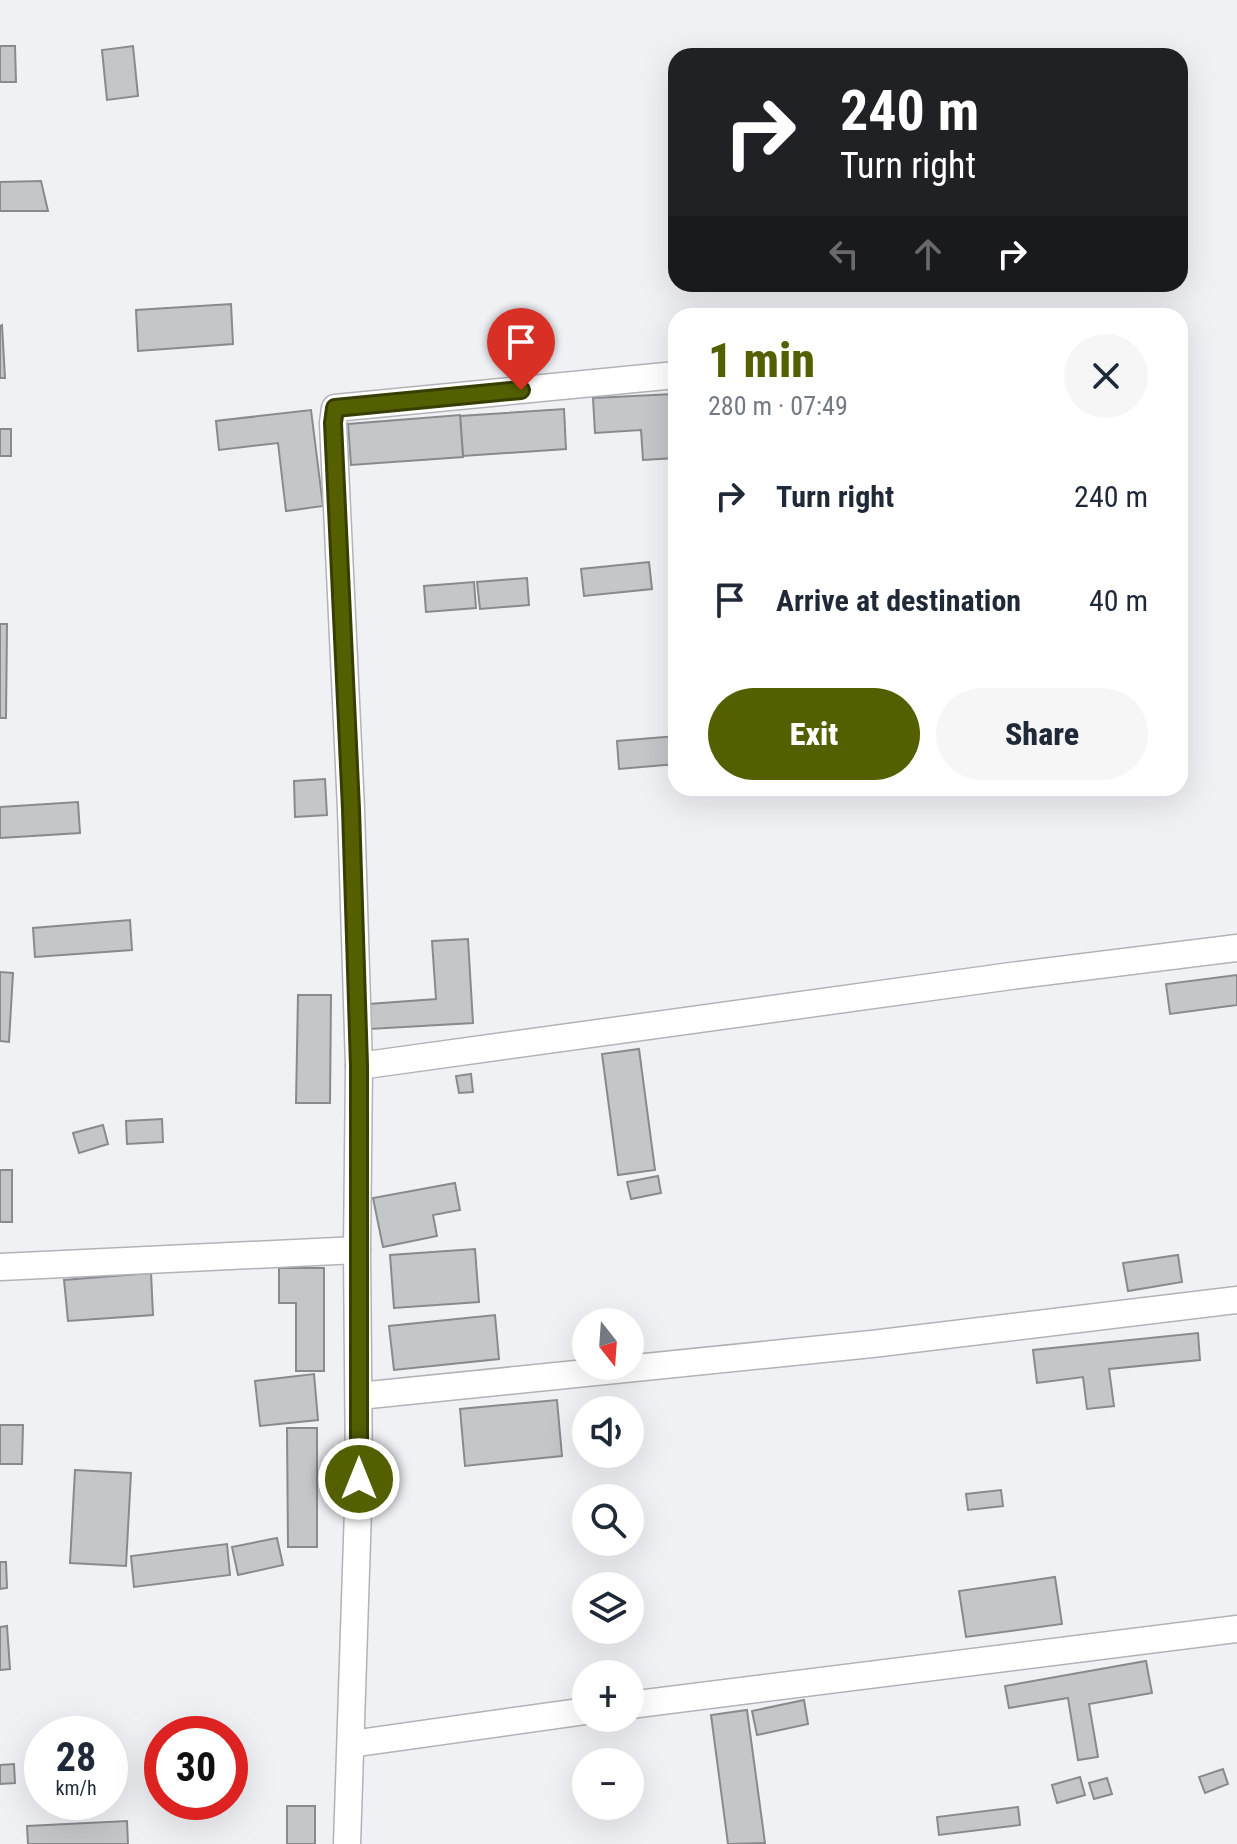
<!DOCTYPE html>
<meta charset="utf-8">
<style>
body{margin:0;font-family:"Roboto Condensed",sans-serif;background:#f6f6f7;color:#1f2937;height:100vh;display:flex;flex-direction:column;font-size:30px;white-space:nowrap}
*{box-sizing:border-box;margin:0}
p{font-size:26px;color:#747a83}
.icon{flex:none;width:44px;height:44px;fill:none;stroke:currentColor;stroke-width:2;stroke-linecap:round;stroke-linejoin:round}
.map{position:relative;flex:1;overflow:hidden}
.panel{position:absolute;left:668px;top:308px;width:520px;height:488px;display:flex;flex-direction:column;background:#fff;border-radius:24px;box-shadow:0 8px 32px #0002}
.panel>*{flex:none}
.top-card{position:absolute;left:668px;top:48px;width:520px;height:244px;border-radius:24px;box-shadow:0 8px 32px #0002;background:#202124;color:#fff;overflow:hidden}
.needle{width:52px;rotate:163deg}
.controls{position:absolute;left:572px;top:1308px;display:grid;gap:16px}
.controls a{display:grid;place-items:center;width:72px;height:72px;border-radius:50%;background:#fff;box-shadow:0 8px 32px #0002;font-size:40px}
.speed{position:absolute;left:24px;top:1716px;display:flex;gap:16px;font-size:40px;font-weight:700;text-align:center}
.speed>*{display:grid;place-content:center;width:104px;height:104px;border-radius:50%;background:#fff;box-shadow:0 8px 32px #0002;line-height:1}
.speed small{font-size:20px;font-weight:400}
.speed .limit{border:12px solid #d22;background:#fff;color:#111}
.pin{position:absolute;display:grid;place-items:center;width:68px;height:68px;color:#fff;margin:-82px -34px;border-radius:50% 50% 50% 0;rotate:-45deg;box-shadow:0 0 8px #0007}
.pin .icon{rotate:45deg}
.me{position:absolute;width:88px;margin:-44px;rotate:0deg;stroke-linejoin:round;filter:drop-shadow(0 0 6px #0008)}
.turn{display:flex;align-items:center;gap:28px;height:168px;padding:0 40px;font-size:36px}
.turn .icon{width:104px;height:104px;stroke-width:2.5}
.turn b{display:block;font-size:56px;line-height:68px}
.lanes{display:flex;align-items:center;height:76px;padding:0 40px;background:#0003;justify-content:center;gap:40px;direction:ltr}
.lanes .off{opacity:.35}
.round{display:grid;place-items:center;flex:none;width:84px;height:84px;border-radius:42px;background:#f6f6f7}
.headline{display:flex;align-items:center;justify-content:space-between;height:136px;padding:0 40px}
h1{font-size:48px;font-weight:800;line-height:60px;color:#545f00}
.button{display:flex;gap:16px;margin-top:auto;padding:16px 40px}
.button a{flex:1;height:92px;border-radius:48px;background:#545f00;color:#fff;font-size:32px;font-weight:800;line-height:92px;text-align:center}
.button a+a{background:#f6f6f7;color:#1f2937}
ul{padding:0;list-style:none}
li{display:flex;align-items:center;gap:24px;height:104px;padding:0 40px}
li div{flex:1}
li b{display:block;font-size:30px}
li em{font-style:normal}
.map>svg:first-child{display:block}
</style>
<div class="map">
<svg width="1237" height="1844" viewBox="0 0 1237 1844">
<rect width="100%" height="100%" fill="#f0f1f5"/>
<!-- building -->
<g fill="#c4c7ca" stroke="#888b8e" stroke-width="2">
<path d="M0,46H15L16,82H0Z"/>
<path d="M133,46L138,96L107,100L102,50Z"/>
<path d="M41,181L48,211H0V182Z"/>
<path d="M231,304L233,344L138,351L136,310Z"/>
<path d="M2,325L5,378H0V326Z"/>
<path d="M674,394L676,458L643,460L641,430L595,433L593,398Z"/>
<path d="M564,409L566,449L463,456L460,416Z"/>
<path d="M311,410L323,506L286,511L278,443L219,450L216,421Z"/>
<path d="M460,415L463,457L351,465L348,424Z"/>
<rect x="0" y="429" width="11" height="27"/>
<path d="M649,562L652,589L584,596L581,569Z"/>
<path d="M527,578L529,605L480,609L477,582Z"/>
<path d="M474,582L476,608L426,612L424,586Z"/>
<path d="M0,624H7L6,718H0Z"/>
<path d="M676,736V764L619,769L617,741Z"/>
<path d="M325,779L327,815L295,817L294,781Z"/>
<path d="M78,802L80,833L0,838V807Z"/>
<path d="M130,920L132,950L35,957L33,928Z"/>
<path d="M468,939L473,1023L370,1029L369,1004L436,999L432,941Z"/>
<path d="M0,972L13,973L9,1042L0,1041Z"/>
<path d="M1237,975V1005L1170,1014L1166,984Z"/>
<path d="M298,995H331L330,1103H296Z"/>
<path d="M639,1049L655,1170L618,1175L602,1054Z"/>
<path d="M471,1074L473,1092L459,1093L456,1076Z"/>
<path d="M162,1119L163,1142L127,1144L126,1121Z"/>
<path d="M103,1125L108,1144L79,1153L73,1133Z"/>
<rect x="0" y="1170" width="12" height="52"/>
<path d="M658,1176L661,1193L631,1199L627,1182Z"/>
<path d="M455,1183L460,1210L433,1215L437,1236L383,1247L373,1198Z"/>
<path d="M475,1249L479,1302L394,1308L390,1255Z"/>
<path d="M1178,1255L1182,1282L1128,1291L1123,1263Z"/>
<path d="M279,1268H324V1371H296V1303H279Z"/>
<path d="M151,1273L153,1315L68,1321L64,1280Z"/>
<path d="M495,1315L499,1359L394,1370L389,1326Z"/>
<path d="M1198,1333L1200,1360L1109,1369L1114,1406L1087,1409L1083,1377L1037,1383L1033,1350Z"/>
<path d="M314,1374L318,1420L260,1426L255,1381Z"/>
<path d="M557,1400L562,1456L465,1466L460,1409Z"/>
<path d="M0,1425H23L22,1464H0Z"/>
<path d="M287,1428H317V1547H288Z"/>
<path d="M75,1470L131,1473L126,1566L70,1563Z"/>
<path d="M1001,1490L1003,1506L968,1510L966,1494Z"/>
<path d="M277,1538L283,1565L238,1575L232,1547Z"/>
<path d="M227,1544L230,1575L134,1587L131,1556Z"/>
<path d="M0,1562H6L7,1588L0,1589Z"/>
<path d="M1055,1577L1062,1624L966,1637L959,1591Z"/>
<path d="M7,1626L10,1669L0,1670V1627Z"/>
<path d="M1146,1661L1152,1693L1089,1704L1098,1757L1078,1760L1068,1698L1009,1708L1005,1686Z"/>
<path d="M804,1700L808,1724L757,1735L752,1711Z"/>
<path d="M747,1710L765,1843L728,1844L711,1715Z"/>
<path d="M14,1764L15,1783L0,1784V1765Z"/>
<path d="M1223,1769L1228,1784L1205,1793L1199,1777Z"/>
<path d="M1080,1777L1085,1795L1057,1803L1052,1785Z"/>
<path d="M1107,1778L1112,1794L1094,1799L1089,1783Z"/>
<rect x="287" y="1806" width="28" height="38"/>
<path d="M1018,1807L1020,1825L939,1835L937,1817Z"/>
<path d="M127,1821L128,1844H28L27,1826Z"/>
</g>
<g fill="none" stroke-linecap="round" stroke-linejoin="round">
<!-- minor casing -->
<g stroke="#b3b3b7" stroke-width="29">
<g id="minor">
<path d="M359,1066L351,809L333,423L335,408L676,375"/>
<path d="M357,1250L359,1066L1011,976L1237,948"/>
<path d="M0,1267L357,1250L359,1479L347,1844"/>
<path d="M359,1396L872,1344L1237,1300"/>
<path d="M630,1705L1237,1629"/>
<path d="M351,1744L586,1711"/>
</g>
</g>
<!-- minor -->
<use href="#minor" stroke="#fff" stroke-width="26"/>
</g>
<g fill="none" stroke-linecap="round" stroke-linejoin="round">
<!-- route casing -->
<g stroke="#373e00" stroke-width="20">
<path id="route" d="M359,1479V1066L351,809L333,423L335,408L521,390"/>
</g>
<!-- route -->
<use href="#route" stroke="#545f00" stroke-width="14"/>
</g>
</svg>
<div class="controls">
<a><svg class="needle" viewBox="-14 -14 28 28"><path d="M0-13l5 13h-10z" fill="#e53935"/><path d="M0 13l5-13h-10z" fill="#747a83"/></svg></a>
<a><svg class="icon" aria-label="sound" viewBox="0 0 24 24"><path d="M4 9h4l5-4v14l-5-4H4zM17 9q2 3 0 6"/></svg></a>
<a><svg class="icon" aria-label="search" viewBox="0 0 24 24"><circle cx="10" cy="10" r="6"/><path d="M15 15l6 6"/></svg></a>
<a><svg class="icon" aria-label="layers" viewBox="0 0 24 24"><path d="M12 4l9 5-9 5-9-5zM3 14l9 5 9-5"/></svg></a>
<a>+</a>
<a>−</a>
</div>
<div class="speed"><div>28<small>km/h</small></div><div class="limit">30</div></div>
<div class="pin" style="left:521px;top:390px;background:#d93025"><svg class="icon" aria-label="arrive" viewBox="0 0 24 24"><path d="M6 21V4h12l-3 4 3 4H6"/></svg></div>
<svg class="me" style="left:359px;top:1479px" viewBox="-20 -20 40 40"><circle r="17" fill="#545f00" stroke="#fff" stroke-width="3"/><path d="M0-11L8 9 0 5-8 9z" fill="#fff"/></svg>
<div class="top-card">
<div class="turn"><svg class="icon" aria-label="right" viewBox="0 0 24 24"><path d="M7 20v-9h11M14 6l5 5-5 5"/></svg><div><b>240 m</b>Turn right</div></div>
<div class="lanes"><svg class="icon off" aria-label="left" viewBox="0 0 24 24"><path d="M17 20v-9H6M10 6l-5 5 5 5"/></svg><svg class="icon off" aria-label="ahead" viewBox="0 0 24 24"><path d="M12 20V5M6 11l6-6 6 6"/></svg><svg class="icon" aria-label="right" viewBox="0 0 24 24"><path d="M7 20v-9h11M14 6l5 5-5 5"/></svg></div>
</div>
<section class="panel">
<div class="headline"><div><h1>1 min</h1><p>280 m · 07:49</p></div><a class="round"><svg class="icon" aria-label="close" viewBox="0 0 24 24"><path d="M6 6l12 12M18 6L6 18"/></svg></a></div>
<ul>
<li><svg class="icon" aria-label="right" viewBox="0 0 24 24"><path d="M7 20v-9h11M14 6l5 5-5 5"/></svg><div><b>Turn right</b></div><em>240 m</em></li>
<li><svg class="icon" aria-label="arrive" viewBox="0 0 24 24"><path d="M6 21V4h12l-3 4 3 4H6"/></svg><div><b>Arrive at destination</b></div><em>40 m</em></li>
</ul>
<div class="button"><a>Exit</a><a>Share</a></div>
</section>
</div>
